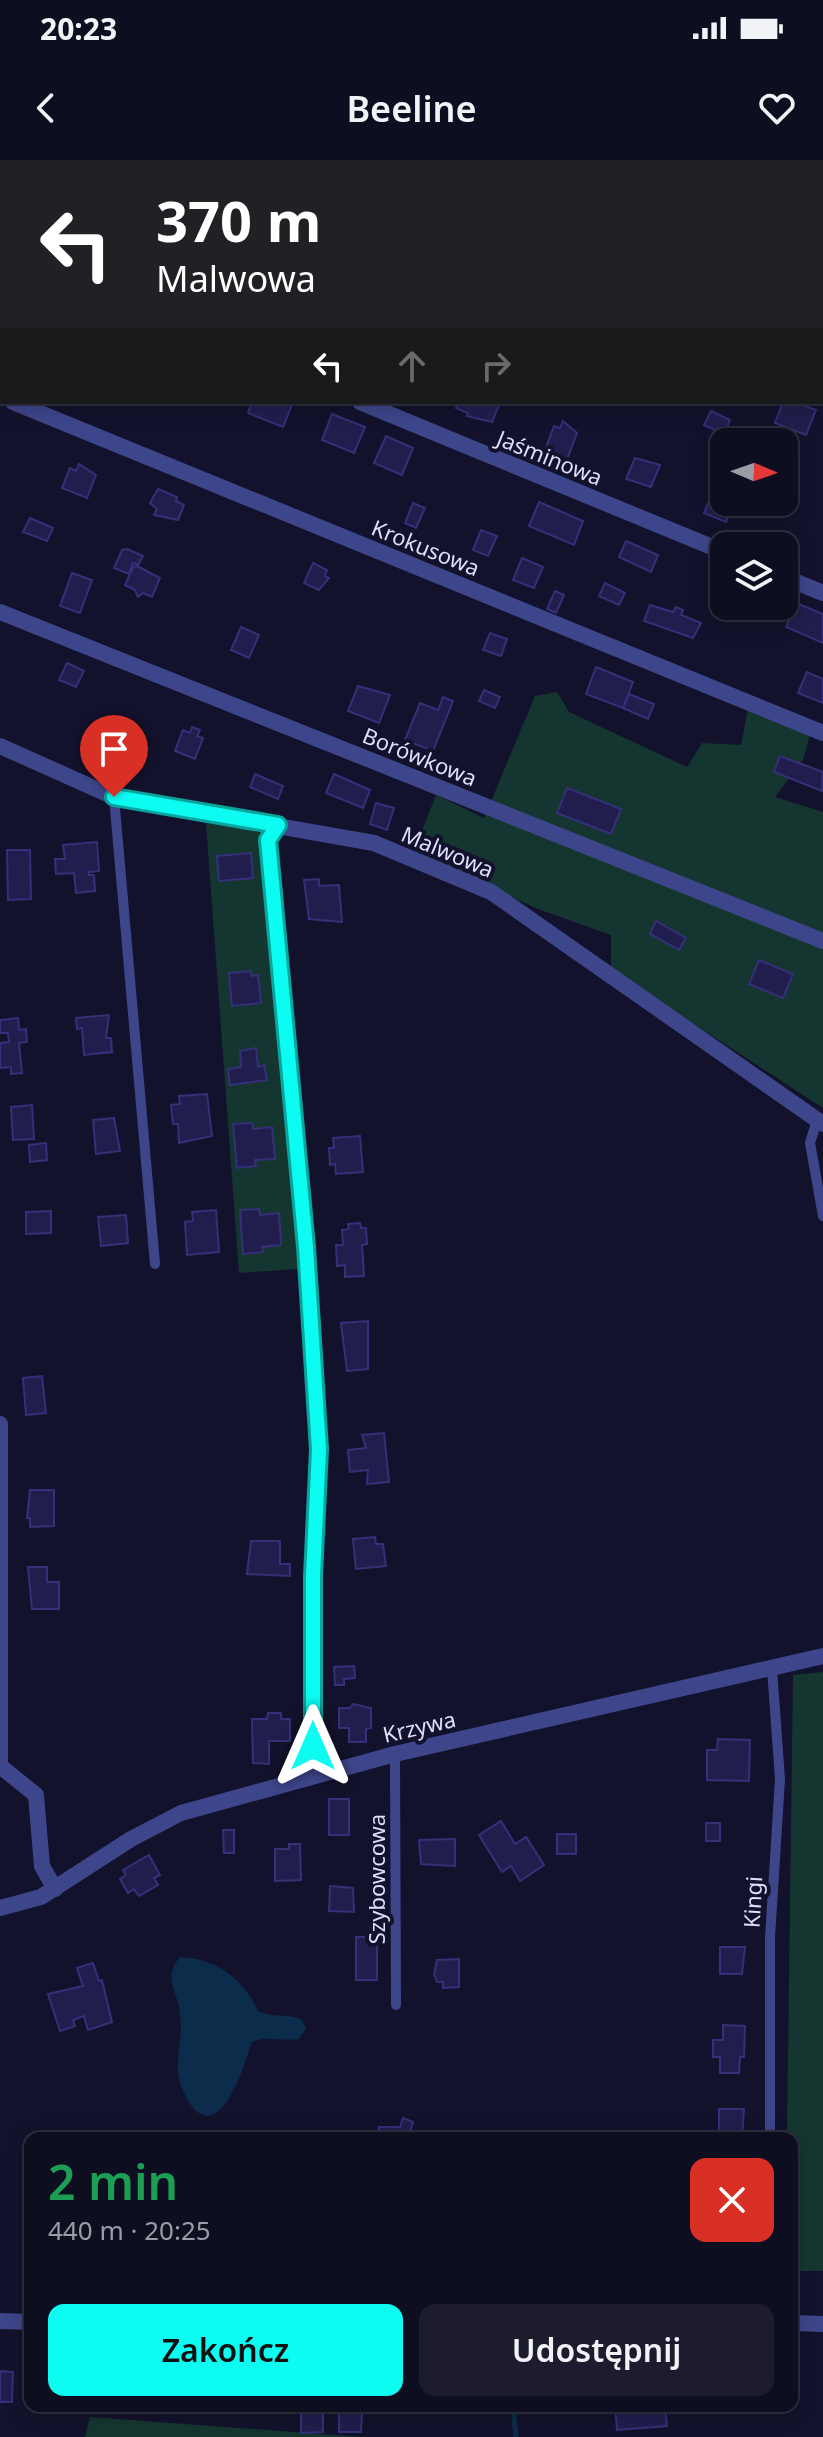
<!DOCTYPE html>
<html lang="pl">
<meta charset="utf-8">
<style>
body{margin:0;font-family:"Noto Sans",sans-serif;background:#1c1c2e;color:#f1f3f6;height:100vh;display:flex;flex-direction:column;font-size:30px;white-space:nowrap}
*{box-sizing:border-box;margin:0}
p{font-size:26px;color:#9b9ca5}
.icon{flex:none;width:44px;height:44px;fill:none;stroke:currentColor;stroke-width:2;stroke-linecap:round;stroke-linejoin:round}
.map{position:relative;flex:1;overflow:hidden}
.sheet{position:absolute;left:24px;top:1972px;width:774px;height:280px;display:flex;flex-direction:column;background:#0e0e21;border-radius:16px;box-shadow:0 4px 20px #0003,0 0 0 2px #2e2e3f}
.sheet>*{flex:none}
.banner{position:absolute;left:0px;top:0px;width:824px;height:244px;box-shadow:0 4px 20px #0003,0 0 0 2px #2e2e3f;background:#202124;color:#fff;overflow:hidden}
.needle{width:52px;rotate:92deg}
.buttons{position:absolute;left:710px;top:268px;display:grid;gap:16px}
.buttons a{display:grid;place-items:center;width:88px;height:88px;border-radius:16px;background:#0e0e21;box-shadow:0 4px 20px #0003,0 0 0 2px #2e2e3f;font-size:40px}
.pin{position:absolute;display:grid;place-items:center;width:68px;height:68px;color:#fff;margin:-82px -34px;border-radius:50% 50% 50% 0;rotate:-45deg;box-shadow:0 0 8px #0007}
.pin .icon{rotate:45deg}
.me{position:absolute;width:88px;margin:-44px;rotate:0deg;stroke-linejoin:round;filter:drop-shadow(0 0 6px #0008)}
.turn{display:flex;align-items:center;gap:28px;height:168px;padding:0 24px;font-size:36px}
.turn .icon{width:104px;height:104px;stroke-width:2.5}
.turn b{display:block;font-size:56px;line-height:68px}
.lanes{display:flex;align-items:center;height:76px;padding:0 24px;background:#0003;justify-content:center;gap:40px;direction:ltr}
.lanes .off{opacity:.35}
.round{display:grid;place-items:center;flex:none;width:84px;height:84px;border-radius:16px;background:#1c1c2e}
.head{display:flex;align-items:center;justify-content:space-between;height:136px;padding:0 24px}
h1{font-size:48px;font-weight:600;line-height:60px;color:#1e9e55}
.action{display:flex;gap:16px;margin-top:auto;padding:16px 24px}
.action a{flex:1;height:92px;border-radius:16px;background:#0cfcf2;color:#111;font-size:32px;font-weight:600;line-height:92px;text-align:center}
.action a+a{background:#1c1c2e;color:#f1f3f6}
.status{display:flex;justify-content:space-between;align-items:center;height:56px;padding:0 40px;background:#0e0e21;direction:ltr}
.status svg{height:22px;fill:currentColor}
header{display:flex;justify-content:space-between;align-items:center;height:104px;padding:0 24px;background:#0e0e21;font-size:36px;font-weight:600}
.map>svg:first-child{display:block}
</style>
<div class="status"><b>20:23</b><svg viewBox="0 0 49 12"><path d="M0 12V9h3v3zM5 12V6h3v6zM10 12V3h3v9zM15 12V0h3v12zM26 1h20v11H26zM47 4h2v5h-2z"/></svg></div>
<header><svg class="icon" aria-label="back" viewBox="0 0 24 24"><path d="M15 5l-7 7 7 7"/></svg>Beeline<svg class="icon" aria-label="heart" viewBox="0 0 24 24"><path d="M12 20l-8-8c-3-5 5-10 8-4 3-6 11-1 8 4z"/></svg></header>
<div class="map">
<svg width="823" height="2277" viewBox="0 0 823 2277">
<rect width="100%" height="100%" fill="#13122c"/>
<!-- green -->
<g fill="#153630">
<path d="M310,0H823V207L822,2Z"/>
<path d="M557,532L569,552L687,607L702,583L741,585L748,548L812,567L803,600L775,637L823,652V948L611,810V775L538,749L413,693L436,635L484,658L535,536Z"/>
<path d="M206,663L262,672L298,1109L239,1113Z"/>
<path d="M823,1512V2111H792V1978H787L793,1515Z"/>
<path d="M90,2257L361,2277H85Z"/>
</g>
<!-- water -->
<path fill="#0c2c4b" d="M180,1797C215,1798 244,1819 258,1851C272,1858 286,1853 301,1859L306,1869L299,1879C282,1882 269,1875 252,1882C246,1899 224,1979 194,1949C186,1940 178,1922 178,1910C177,1891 183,1873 180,1854C178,1831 162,1818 180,1797Z"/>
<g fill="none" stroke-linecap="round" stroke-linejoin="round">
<!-- stream -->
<path stroke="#0c2c4b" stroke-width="5" d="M513,2246L516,2277"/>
</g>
<!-- building -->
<g fill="#211e4d" stroke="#343079" stroke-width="2">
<path d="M252,242H293L283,267L248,253Z"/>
<path d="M459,242H500L492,262L467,256L468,253L456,248Z"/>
<path d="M783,242H795L816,250L806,275L775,263Z"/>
<path d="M711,251L730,260L724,274L704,265Z"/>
<path d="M332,254L365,267L354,293L322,280Z"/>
<path d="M563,261L577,273L566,302L544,293L554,266L560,268Z"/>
<path d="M386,276L413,288L402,315L374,303Z"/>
<path d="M635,298L660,305L651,327L626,319Z"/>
<path d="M79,304L96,315L87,338L62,328L70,308L76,311Z"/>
<path d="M158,329L177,337L176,341L184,345L178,360L154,355L157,349L150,343Z"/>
<path d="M713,332L724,336V342H734L726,362L704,353Z"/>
<path d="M539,342L583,361L574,385L529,366Z"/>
<path d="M413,343L425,348L416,368L405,363Z"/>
<path d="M30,358L53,368L47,381L23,372Z"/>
<path d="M481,370L497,376L488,396L473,390Z"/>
<path d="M626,381L658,395L651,412L619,397Z"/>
<path d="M127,389L143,396L138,405L133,403L129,414L114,408L122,390Z"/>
<path d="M522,398L543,407L534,428L513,420Z"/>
<path d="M313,403L327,410L325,416L329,418L319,430L304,423Z"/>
<path d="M137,406L160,418L152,437L143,433L138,437L135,430L125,425L133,407Z"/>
<path d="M72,413L92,420L80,453L60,446Z"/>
<path d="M605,423L625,433L619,445L599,436Z"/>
<path d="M555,431L564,435L556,453L547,449Z"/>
<path d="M796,443L823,454V483L786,467Z"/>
<path d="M650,445L673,452L676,447L683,450L681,455L701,463L693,478L644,461Z"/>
<path d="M241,467L259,475L249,498L231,490Z"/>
<path d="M490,473L507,479L501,496L483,490Z"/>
<path d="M67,503L84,511L76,527L59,520Z"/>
<path d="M596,507L633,522L623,548L586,534Z"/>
<path d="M807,512L823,519V543L798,533Z"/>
<path d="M358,526L390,535L379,563L348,551Z"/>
<path d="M484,530L500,537L495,548L479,541Z"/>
<path d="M629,534L654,544L648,559L623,548Z"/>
<path d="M443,537L453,541L433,591L405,580L420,543L438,550Z"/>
<path d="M192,567L200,570L197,576L203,578L195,599L175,591L183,570L190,573Z"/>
<path d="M780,596L823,612L822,631L774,612Z"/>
<path d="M255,614L283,626L278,639L250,627Z"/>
<path d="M334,614L370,630L363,648L326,633Z"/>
<path d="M567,628L621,649L611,674L557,653Z"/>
<path d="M376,643L394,648L387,670L370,664Z"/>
<path d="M97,682L99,711L89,712V715H94L95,731L76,733L74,713L56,714L55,699H65L63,685Z"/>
<path d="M7,690H30L31,739L8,740Z"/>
<path d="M251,693L253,718L219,721L217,696Z"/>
<path d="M319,719V726L339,725L342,762L309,759L304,720Z"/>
<path d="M656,761L686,778L679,790L650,774Z"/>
<path d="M759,800L793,814L783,838L749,824Z"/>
<path d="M251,811L252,816L258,815L261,843L232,846L229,813Z"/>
<path d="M109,855L106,878H111L112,892L84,895L82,868L77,869L76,858Z"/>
<path d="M18,858L19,870L26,869L27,882L19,883L22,913L11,914V907L0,908V883L9,882L8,873H0V860Z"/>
<path d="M256,888L258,907L264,905L267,920L230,925L228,909L241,907L240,891Z"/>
<path d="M207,934L212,976L179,983L178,964H173L171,945L180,944L179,936Z"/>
<path d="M32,945L34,979L13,980L11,947Z"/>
<path d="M114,958L120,991L96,994L93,960Z"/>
<path d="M253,963V969L272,967L275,999L255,1000L256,1006L237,1008L233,964Z"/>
<path d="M360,976L363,1012L336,1014L335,1004L330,1005L329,988H334L333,978Z"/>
<path d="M46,983L47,1000L30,1002L29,985Z"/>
<path d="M259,1049L260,1055L279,1053L281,1085L262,1087L263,1092L243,1094L240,1050Z"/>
<path d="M216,1050L219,1092L187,1095L185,1062L193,1061L192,1052Z"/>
<path d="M51,1051V1073L26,1074V1052Z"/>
<path d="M126,1055L128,1083L101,1086L98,1057Z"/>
<path d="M360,1063L361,1068H366L367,1084L362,1085L364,1116L345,1117V1105L337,1106L336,1085H343L342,1070L349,1069L348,1064Z"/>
<path d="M368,1161V1209L347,1211L341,1163Z"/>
<path d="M42,1216L46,1253L26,1255L23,1218Z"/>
<path d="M384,1273L389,1322L367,1324L368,1310L350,1312L348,1290L366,1288L362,1275Z"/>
<path d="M30,1330H54V1366L30,1367V1358H27Z"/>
<path d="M375,1377L376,1384H383L386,1406L356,1409L353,1379Z"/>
<path d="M251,1381H280V1404H290V1416L247,1414Z"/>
<path d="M28,1407H47V1422H59V1449H32Z"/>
<path d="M354,1506L355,1518L344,1519V1525H335L334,1507Z"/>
<path d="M353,1544L371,1548V1568L366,1569V1582H349V1568H339V1548H350Z"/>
<path d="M268,1553H281V1559H290V1581H269V1604L253,1603L252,1559H267Z"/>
<path d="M718,1579L750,1580L749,1621L707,1620V1590H717Z"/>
<rect x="329" y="1639" width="20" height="36"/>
<path d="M501,1661L515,1684L526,1677L544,1705L520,1721L511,1706L502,1712L479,1675Z"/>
<rect x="706" y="1663" width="14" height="18"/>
<path d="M223,1670H234V1693H224Z"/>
<rect x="557" y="1674" width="19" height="20"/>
<path d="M455,1679V1706L421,1704L419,1680Z"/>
<path d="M289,1684H300L301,1720L275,1721V1689H289Z"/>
<path d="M149,1695L160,1715L154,1718L158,1725L139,1736L134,1729L128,1733L120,1719L126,1715L123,1710Z"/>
<path d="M330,1726L353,1728L354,1752L329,1751Z"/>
<rect x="356" y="1777" width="21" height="43"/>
<path d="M720,1787H745L742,1814H720Z"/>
<path d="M459,1799V1827L443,1828V1822H437L434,1814L437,1800Z"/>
<path d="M93,1803L99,1821L102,1820L112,1862L88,1870L84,1856L73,1860L75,1866L60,1871L48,1834L83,1826L77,1808Z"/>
<path d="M723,1865L745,1866L744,1897H740L739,1913H720V1897H713V1880H723Z"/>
<path d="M719,1949H744L742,1978H719Z"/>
<path d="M403,1958L413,1962L408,1978H379V1967H400Z"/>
<path d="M0,2211L13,2212L12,2242H0Z"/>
<path d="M615,2246H665L667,2266L617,2270Z"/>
<path d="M323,2252V2272L301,2273V2253Z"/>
<path d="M339,2253H362L361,2272H339Z"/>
</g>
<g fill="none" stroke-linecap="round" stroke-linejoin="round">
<!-- service -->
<g stroke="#3e468b" stroke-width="10">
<path d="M114,637L155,1104"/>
<path d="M817,960L810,983L823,1056"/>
<path d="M395,1594L396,1845"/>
<path d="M770,1978V1777L780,1619L772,1509"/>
</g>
<!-- minor -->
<g stroke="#3e468b" stroke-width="16">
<path d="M281,0L286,2"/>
<path d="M0,94H2"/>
<path d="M822,222H823"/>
<path d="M0,237H2"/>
<path d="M13,242L823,573"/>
<path d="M360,242L724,392"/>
<path d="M784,417L823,433"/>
<path d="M0,452L823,781"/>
<path d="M0,586L114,637L374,683L491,732L823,964"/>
<path d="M278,665L268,680L306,1087L319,1289L313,1416L314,1614"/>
<path d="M0,1264V1600"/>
<path d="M0,1606L36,1635L42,1706L55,1729"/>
<path d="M0,1748L41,1737L131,1679L181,1653L395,1594L823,1496"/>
<path d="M0,2161L30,2162"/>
<path d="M792,2163L823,2164"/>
</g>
</g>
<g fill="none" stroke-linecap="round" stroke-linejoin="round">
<!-- route casing -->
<g stroke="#08a49d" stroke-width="20">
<path id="route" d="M114,637L278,665L268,680L306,1087L319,1289L313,1416V1586"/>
</g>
<!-- route -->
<use href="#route" stroke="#0cfcf2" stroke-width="14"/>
</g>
<g text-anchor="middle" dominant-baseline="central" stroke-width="8" stroke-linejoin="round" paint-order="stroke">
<!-- street labels -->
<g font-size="22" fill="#dedfff" stroke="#13122c">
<text transform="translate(550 297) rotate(22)">Jaśminowa</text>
<text transform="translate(426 387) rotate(22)">Krokusowa</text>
<text transform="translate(420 596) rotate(22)">Borówkowa</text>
<text transform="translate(448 691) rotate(23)">Malwowa</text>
<text transform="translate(419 1566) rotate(-13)">Krzywa</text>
<text transform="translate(376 1719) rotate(-90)">Szybowcowa</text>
<text transform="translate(752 1742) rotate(-87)">Kingi</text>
</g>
</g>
</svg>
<div class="buttons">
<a><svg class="needle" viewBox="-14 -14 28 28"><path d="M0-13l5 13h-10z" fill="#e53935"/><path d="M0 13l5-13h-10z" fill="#9b9ca5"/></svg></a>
<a><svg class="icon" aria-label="layers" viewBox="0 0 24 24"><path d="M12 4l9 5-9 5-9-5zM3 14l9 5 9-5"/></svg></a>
</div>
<div class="pin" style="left:114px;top:637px;background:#d93025"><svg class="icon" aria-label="arrive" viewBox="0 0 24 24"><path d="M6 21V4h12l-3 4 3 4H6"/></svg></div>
<svg class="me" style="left:313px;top:1586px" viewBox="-20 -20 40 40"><path d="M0-17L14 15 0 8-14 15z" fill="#0cfcf2" stroke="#fff" stroke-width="4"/></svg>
<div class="banner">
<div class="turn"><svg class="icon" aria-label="left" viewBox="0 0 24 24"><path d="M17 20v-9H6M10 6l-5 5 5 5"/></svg><div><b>370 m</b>Malwowa</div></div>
<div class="lanes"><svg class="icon" aria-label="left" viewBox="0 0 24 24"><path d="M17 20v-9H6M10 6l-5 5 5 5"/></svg><svg class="icon off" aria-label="ahead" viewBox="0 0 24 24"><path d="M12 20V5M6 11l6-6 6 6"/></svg><svg class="icon off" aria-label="right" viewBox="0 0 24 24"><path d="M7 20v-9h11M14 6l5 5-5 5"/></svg></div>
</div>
<section class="sheet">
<div class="head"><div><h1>2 min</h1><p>440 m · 20:25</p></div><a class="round" style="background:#d93025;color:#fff"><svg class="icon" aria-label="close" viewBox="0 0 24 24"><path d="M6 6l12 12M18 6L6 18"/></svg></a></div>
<div class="action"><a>Zakończ</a><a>Udostępnij</a></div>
</section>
</div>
